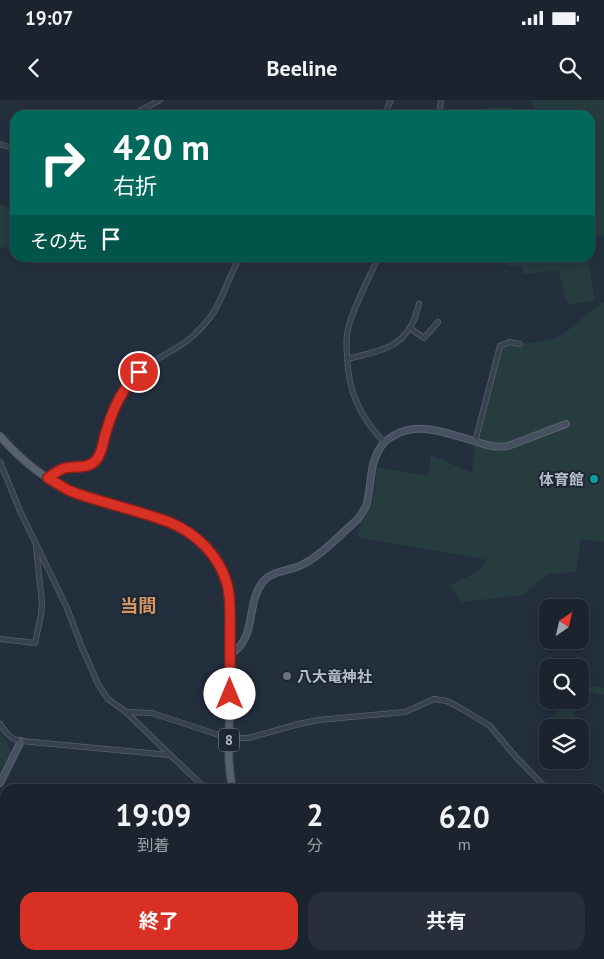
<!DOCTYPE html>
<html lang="ja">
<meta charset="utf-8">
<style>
body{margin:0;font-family:"PT Sans","Noto Sans JP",sans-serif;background:#282f3a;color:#f1f3f6;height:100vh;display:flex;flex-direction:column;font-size:19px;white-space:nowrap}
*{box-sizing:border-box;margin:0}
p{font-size:16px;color:#a0a4aa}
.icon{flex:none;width:28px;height:28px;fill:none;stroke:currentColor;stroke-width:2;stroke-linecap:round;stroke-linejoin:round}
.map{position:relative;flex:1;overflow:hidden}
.details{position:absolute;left:0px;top:684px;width:605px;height:176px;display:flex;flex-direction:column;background:#1b232e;border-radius:15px 15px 0 0;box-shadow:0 2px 12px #0003,0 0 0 1px #39404a}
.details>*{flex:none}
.hud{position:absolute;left:10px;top:10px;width:585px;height:152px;border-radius:15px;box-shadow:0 2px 12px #0003,0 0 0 1px #39404a;background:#00695c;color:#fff;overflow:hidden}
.needle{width:32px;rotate:34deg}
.controls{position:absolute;left:539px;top:499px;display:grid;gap:10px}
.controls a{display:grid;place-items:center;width:50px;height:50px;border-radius:10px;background:#1b232e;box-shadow:0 2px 12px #0003,0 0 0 1px #39404a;font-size:25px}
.pin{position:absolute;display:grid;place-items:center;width:42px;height:42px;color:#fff;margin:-21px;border:2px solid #fff;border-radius:50%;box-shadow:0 1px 5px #0007}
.me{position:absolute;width:55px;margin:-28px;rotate:0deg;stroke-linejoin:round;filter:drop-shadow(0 0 4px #0008)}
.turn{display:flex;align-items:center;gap:18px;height:105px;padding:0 20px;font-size:22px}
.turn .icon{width:65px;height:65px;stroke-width:2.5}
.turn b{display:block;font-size:35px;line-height:42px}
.then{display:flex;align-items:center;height:48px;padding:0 20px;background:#0003;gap:10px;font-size:19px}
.eta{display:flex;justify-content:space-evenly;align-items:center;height:85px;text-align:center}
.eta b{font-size:30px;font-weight:700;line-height:35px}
.button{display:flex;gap:10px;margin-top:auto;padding:10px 20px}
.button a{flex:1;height:58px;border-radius:15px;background:#d93025;color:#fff;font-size:20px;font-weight:700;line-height:58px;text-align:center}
.button a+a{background:#282f3a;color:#f1f3f6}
.status{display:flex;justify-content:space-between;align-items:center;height:35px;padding:0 25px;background:#1b232e;direction:ltr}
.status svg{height:14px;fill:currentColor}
header{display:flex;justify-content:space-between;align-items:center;height:65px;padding:0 20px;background:#1b232e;font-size:22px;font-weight:700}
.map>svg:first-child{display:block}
</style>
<div class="status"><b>19:07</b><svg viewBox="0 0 49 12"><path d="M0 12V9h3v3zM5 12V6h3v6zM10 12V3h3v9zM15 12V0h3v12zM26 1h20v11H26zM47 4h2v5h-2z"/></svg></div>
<header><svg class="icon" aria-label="back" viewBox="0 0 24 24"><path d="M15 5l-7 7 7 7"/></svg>Beeline<svg class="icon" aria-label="search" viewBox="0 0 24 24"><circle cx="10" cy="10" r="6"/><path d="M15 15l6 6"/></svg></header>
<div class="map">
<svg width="604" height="859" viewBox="0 0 604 859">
<rect width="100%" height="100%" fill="#242f3e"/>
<!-- green -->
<g fill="#263c3f">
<path d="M531,0H604V135L590,138V15C573,15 537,21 531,0Z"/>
<path d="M513,7L516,15H485V8Z"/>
<path d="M0,104L15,109V149L0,147Z"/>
<path d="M507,158H588L595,201L568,205L558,170L523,174L522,166H506Z"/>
<path d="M604,202V442L581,439L576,472L548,474L523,495L462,502L449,486L478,471L487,460L357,437L360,423L368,412L372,403L375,390L377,367L428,376L431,355L472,373L475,342L500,246C507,243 512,244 519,244C529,243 541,242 550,240C572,233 585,212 604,202Z"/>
<path d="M589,586L604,588V595L593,592L588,594L581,600L574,610L573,627H549C552,616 559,609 567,600H580V590Z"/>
<path d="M0,634L7,641L11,653L3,667L0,665Z"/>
</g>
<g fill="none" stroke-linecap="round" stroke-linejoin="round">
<!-- stream -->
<path stroke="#394c67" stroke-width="1" d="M0,668V667"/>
<!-- street casing -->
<g stroke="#565f6c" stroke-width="6">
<g id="street">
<path d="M132,15L160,0"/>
<path d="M387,15L385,13L391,0"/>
<path d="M439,15L441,0"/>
<path d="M0,44L9,47L15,46"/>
<path d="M378,158C368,180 356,202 349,225C346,235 346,245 347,256C348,291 360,317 384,342"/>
<path d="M410,228L424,238L438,222"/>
<path d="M347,259C371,253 398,250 411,226C415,220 417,211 419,204"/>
<path d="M475,342L500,246L509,242L520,244"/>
<path d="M0,362L20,411L67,508L81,545L98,584L108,599L126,612L165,650L206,689"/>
<path d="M48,378C58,369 70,368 83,366C87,365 91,366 94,363C104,355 103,339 107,328C111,316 117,304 123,293C134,273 152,262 171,251C179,246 187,242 193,236C202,227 212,217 217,206C226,190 230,173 240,158"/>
<path d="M0,539L35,543L41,515L42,503L36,447"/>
<path d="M126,612L152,613L225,637L237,638H248L299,624L318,620L405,612L434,599L447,601L464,610L490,626L515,656L547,689"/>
<path d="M0,624C7,634 9,638 21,641L170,655"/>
<path d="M600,748L604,752"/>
<path d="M443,859L447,855"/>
</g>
</g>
<!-- secondary casing -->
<g stroke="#565f6c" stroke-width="8">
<g id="secondary">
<path d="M230,554C257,540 246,504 262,483C270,472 285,471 297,467C318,459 341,434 358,419C361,414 366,409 367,403C372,382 369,361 383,344C386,340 391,337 395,335C419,321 449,334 474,341C486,345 495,348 508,346L566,324"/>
<path d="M0,683L21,641"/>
</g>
</g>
<!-- primary casing -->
<g stroke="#414a57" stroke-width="9">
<g id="primary">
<path d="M0,336C19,358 42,377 68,390C124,416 207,412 227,484C231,500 230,517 230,533C230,553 230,574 230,594"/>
<path d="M380,855L384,859"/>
</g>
</g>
<!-- street -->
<use href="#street" stroke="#38414e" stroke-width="4.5"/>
<!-- secondary -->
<use href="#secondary" stroke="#465061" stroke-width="5.5"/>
<!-- primary -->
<use href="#primary" stroke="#56606e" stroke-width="7"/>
<!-- primary-bridge casing -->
<g stroke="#414a57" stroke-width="9" stroke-linecap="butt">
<path id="primary-bridge" d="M230,594C230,624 226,656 232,686"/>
</g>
<!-- primary-bridge -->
<use href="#primary-bridge" stroke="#56606e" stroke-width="7"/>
</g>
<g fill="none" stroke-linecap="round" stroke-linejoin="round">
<!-- route casing -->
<g stroke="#8d1f18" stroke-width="12">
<path id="route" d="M139,272C124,287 113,308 107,329C103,339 103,351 97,359C90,369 76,366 65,368C58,370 53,374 48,378L68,390L78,394C108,404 139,411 169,422C196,433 219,455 227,484C231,498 230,514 230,529C230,551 230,572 230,594"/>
</g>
<!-- route -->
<use href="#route" stroke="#d93025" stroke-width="9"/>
</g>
<!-- markers -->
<circle fill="#0f9aa8" stroke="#1d2633" stroke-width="2" cx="594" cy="379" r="5"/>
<circle fill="#6b7280" stroke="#1d2633" stroke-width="2" cx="287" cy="576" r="5"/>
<g text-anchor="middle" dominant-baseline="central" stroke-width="4" stroke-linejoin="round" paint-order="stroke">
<!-- shield labels -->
<rect fill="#1d2633" stroke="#878f9c" stroke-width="1" x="219" y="628.5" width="20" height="23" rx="4"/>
<g font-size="14" font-weight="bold" fill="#b4bcc9">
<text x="229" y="640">8</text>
</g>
<!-- poi labels -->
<g font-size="15" font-weight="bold" fill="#b4bcc9" stroke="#1d2633" text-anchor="end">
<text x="584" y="379">体育館</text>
<text x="297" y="576" text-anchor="start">八大竜神社</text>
</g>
<!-- quarter labels -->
<g font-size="18" font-weight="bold" fill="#d59563" stroke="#1d2633">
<text x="138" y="505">当間</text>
</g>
</g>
</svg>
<div class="controls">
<a><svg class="needle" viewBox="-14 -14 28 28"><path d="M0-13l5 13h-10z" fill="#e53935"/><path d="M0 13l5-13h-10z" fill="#a0a4aa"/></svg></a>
<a><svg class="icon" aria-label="search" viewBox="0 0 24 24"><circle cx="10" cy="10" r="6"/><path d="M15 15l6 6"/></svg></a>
<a><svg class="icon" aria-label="layers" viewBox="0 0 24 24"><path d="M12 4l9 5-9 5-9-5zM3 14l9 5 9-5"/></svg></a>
</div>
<div class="pin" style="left:139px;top:272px;background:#d93025"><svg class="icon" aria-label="arrive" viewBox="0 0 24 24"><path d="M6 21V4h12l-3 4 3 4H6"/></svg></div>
<svg class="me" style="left:230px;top:594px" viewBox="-20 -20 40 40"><circle r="19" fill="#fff"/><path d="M0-13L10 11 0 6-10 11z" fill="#d93025"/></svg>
<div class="hud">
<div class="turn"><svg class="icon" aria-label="right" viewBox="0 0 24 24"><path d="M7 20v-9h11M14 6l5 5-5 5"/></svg><div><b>420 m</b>右折</div></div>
<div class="then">その先<svg class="icon" aria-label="arrive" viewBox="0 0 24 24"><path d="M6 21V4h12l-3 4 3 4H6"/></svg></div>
</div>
<section class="details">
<div class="eta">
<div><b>19:09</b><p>到着</p></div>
<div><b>2</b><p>分</p></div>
<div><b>620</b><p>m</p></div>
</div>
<div class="button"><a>終了</a><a>共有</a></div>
</section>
</div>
